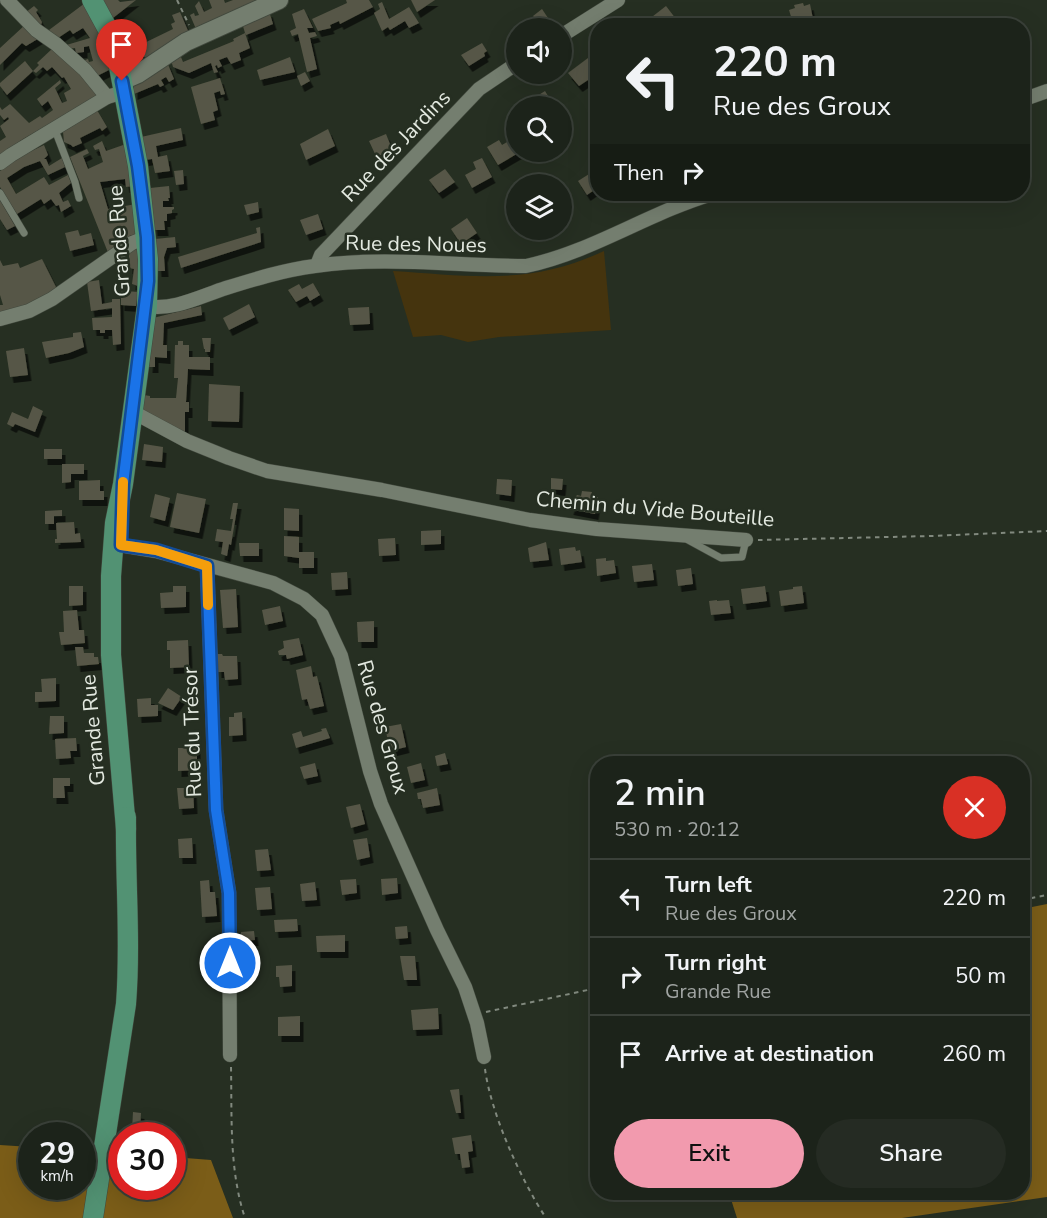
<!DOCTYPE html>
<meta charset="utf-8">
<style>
body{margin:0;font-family:"Nunito Sans",sans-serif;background:#252b23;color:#f1f3f6;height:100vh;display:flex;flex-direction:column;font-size:22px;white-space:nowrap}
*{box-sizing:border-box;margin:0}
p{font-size:20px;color:#a0a4a2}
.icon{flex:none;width:33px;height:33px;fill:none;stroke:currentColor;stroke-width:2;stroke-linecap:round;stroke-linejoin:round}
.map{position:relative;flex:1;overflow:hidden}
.side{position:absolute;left:590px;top:756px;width:440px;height:444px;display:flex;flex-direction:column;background:#1c231a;border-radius:24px;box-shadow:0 6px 24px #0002,0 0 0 2px #3a4039}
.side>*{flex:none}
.hud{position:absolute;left:590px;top:18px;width:440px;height:183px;border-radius:24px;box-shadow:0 6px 24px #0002,0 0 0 2px #3a4039;background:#1c231a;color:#f1f3f6;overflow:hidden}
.buttons{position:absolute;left:506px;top:18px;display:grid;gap:12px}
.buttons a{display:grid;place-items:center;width:66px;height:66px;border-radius:50%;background:#1c231a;box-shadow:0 6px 24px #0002,0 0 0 2px #3a4039;font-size:30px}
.speed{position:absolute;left:18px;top:1122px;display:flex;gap:12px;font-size:30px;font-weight:700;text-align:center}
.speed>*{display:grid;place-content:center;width:78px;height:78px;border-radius:50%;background:#1c231a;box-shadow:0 6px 24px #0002,0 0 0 2px #3a4039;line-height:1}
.speed small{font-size:15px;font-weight:400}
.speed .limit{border:9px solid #d22;background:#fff;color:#111}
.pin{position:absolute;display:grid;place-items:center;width:51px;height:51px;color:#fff;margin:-62px -26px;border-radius:50% 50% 50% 0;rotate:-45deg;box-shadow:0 0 6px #0007}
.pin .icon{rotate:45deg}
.me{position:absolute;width:66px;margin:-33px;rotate:0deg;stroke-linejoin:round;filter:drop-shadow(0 0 4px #0008)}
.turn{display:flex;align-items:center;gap:21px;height:126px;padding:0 24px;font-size:27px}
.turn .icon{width:78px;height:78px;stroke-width:2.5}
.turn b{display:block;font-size:42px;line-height:51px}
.then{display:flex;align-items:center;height:57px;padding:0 24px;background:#0003;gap:12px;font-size:22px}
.round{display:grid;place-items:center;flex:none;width:63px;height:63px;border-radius:32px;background:#252b23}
.summary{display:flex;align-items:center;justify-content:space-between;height:102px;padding:0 24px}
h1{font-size:36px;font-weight:600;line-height:45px}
.button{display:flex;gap:12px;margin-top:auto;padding:12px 24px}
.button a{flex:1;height:69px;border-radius:36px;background:#f29aae;color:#111;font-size:24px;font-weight:600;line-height:69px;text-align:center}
.button a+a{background:#252b23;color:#f1f3f6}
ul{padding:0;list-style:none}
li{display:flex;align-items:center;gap:18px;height:78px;padding:0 24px;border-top:2px solid #3a4039}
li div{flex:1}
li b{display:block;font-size:22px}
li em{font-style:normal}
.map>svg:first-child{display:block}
</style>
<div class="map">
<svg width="1047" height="1218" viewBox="0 0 1047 1218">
<defs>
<filter id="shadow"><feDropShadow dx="3.5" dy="6" stdDeviation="0" flood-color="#0009"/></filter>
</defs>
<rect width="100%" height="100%" fill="#262f22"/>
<!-- green -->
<path fill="#45340e" d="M604,251L611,330L499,337L468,342L441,335L413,337L393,271C471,276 530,286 604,251Z"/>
<!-- forest -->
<g fill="#7b5d18">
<path d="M1047,904V1197L902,1218H737L729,1193L1022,1192V909Z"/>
<path d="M0,1145L31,1147L32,1186H82L83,1151L121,1154L122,1186H172L173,1157L211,1160L233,1218H0Z"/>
</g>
<!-- building -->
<g fill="#565646" filter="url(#shadow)">
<path d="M103,0H118L120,2L136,0L113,18Z"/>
<path d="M209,0H224L225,3L233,0H261L196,29L190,15L194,13L195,16L199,15L195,6L199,1L204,12L212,8Z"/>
<path d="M346,0H369L373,7L340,24L339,21L330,25L331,28L318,31L312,19L347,3Z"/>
<path d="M411,0H435L417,12Z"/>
<path d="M382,2L389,19L409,7L419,23L409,28L405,21L390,30L388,27L382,31L374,13L380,9L378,4Z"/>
<path d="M85,3L105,44L111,69L97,76L82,61L88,59L89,62L93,61L89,46L84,47V52L76,53L75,48L66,49L63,46L90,38L83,28L73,34L70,30L55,40L45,33Z"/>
<path d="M803,3L804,6L810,4L814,24L819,23V26H802L801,21L793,23L789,10L795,8L794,5Z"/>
<path d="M34,6L38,10L36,12L42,22L40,28L25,13Z"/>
<path d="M666,6L676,19L667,26H653L648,20Z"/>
<path d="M304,9L313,28H307L309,33L315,32L317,36L310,38L317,69L307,72L298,34L292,36L290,31L296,28L292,14Z"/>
<path d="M542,9L548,18L540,24L533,16Z"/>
<path d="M269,11L273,24L246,35L245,33L250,48L239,53L241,60L231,64L227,57L219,60L222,66L218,68L217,65L215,66L218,72L214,73L211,63L189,73L173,67L171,60L181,57L183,62L234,41L233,39L245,33L242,23Z"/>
<path d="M180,12L189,33L161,48L163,52L147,60L136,47L173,29L171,24L175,22L172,15Z"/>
<path d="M123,19L134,38L128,41L116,22Z"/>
<path d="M26,24L41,37L26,46L22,43L0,65V48Z"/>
<path d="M482,43L487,51L484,53L485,56L469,66L461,55Z"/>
<path d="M54,47L100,95L23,139L0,155V141L6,137L0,126L9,119L8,117L4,120L0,115V107L2,110L10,104L29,123L40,116L42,118L53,110L48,101L42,106L37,99L60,80L61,83L55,88L62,103L67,101L64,93L71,89L64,77L62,78L52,67L47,71L43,67L36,73L33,71L39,65L37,63Z"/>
<path d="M290,57L295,72L260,80L257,70Z"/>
<path d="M588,58L597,70V74L579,86L568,73Z"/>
<path d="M25,61L33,71L7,95L0,86V83Z"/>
<path d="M167,62L174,79L169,82L166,77L161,80L164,85L160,87L158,84L134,94V86Z"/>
<path d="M305,72L310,81L301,86L297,76Z"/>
<path d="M220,78L225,94L221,95L220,91L214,93L218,110L213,112L215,120L201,124L191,87Z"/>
<path d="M545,91L554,106H528L539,100L537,96Z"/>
<path d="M97,110L107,127L102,131L100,128L80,138L82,143L73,147L71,145L64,142L63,132Z"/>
<path d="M181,128L183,140L156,146L158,157L167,155L170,171L155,173L152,159L145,160L141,137Z"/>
<path d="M328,129L335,146L306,160L300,144Z"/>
<path d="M386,134L392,149L387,151L388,154L376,156L369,141Z"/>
<path d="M514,138L516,152H520L498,165L487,147L499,140L502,145Z"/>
<path d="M102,141L106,151L126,144L133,186L126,187L125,179L100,182L108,209L136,204L138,234L129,236L130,240L109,255L70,157L87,149L89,153L83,156L88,169L103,162L99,149L95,150L93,146Z"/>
<path d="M44,145L48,155L44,159H46L49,166L62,158L65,167L48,175L40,161L24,167L7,178L16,194L44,177L49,185L68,175L71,183L59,193L63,202L68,200L71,206L61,212L59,205L56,206L51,199L44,204L41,199L17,214L0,187V171L17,158Z"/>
<path d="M482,158L492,177L472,188L465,175L476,169L473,162Z"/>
<path d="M445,169L455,182L439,193L429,180Z"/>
<path d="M597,169V188L587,195L578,181Z"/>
<path d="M183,170L184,184L176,185L174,171Z"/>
<path d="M169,186L170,198H168L169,201H163V207H174V209L172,210V213L167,214V221H164L165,230H154L150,188Z"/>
<path d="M0,200L15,226L7,230L0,219Z"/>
<path d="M258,202L259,212L247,215L244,205Z"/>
<path d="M318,214L323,229L306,235L300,220Z"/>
<path d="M467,218L477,233L461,244L451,229Z"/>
<path d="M260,227L261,242L181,268L178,257L257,233L256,228Z"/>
<path d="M78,230L80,236L91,233L94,245L70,251L65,233Z"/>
<path d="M175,237L176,247L167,248L164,257L165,271H158L155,239Z"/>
<path d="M138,247L140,269L138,286L132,284L134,269L129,268V249Z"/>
<path d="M42,259L57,289L44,301L0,315V305H3L0,295V260L3,266L18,263L20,268Z"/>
<path d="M99,280L102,304L112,302V299H120L121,344L113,345L112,330H105V333H100V330H93L92,318L112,317V308L91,311L87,282Z"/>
<path d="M121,282L126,283V291L138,292L136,306L121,305Z"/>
<path d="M313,283L320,295L310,301L307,296L296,302L288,290L299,284L302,289Z"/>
<path d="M249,304L255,317L229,330L223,318Z"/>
<path d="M201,306L202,315L164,323L163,345H167V358L155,357V367H149L153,318Z"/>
<path d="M369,307L370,324L350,325L348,308Z"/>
<path d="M81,332L84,347L69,353L46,358L42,342L73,337V333Z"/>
<path d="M202,338H211L210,352H205V349H204Z"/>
<path d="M178,341H183V345H189V357H210V370L188,369L186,402H189V412H185V432L142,410L144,395L150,396V398H176L178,378H174L175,345H178Z"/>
<path d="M24,348L28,375L10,377L6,351Z"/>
<path d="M209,384L240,386L239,422L208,421Z"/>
<path d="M33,406L43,411L35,432L15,424L13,427L7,424L12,412L28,419Z"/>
<path d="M144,444L163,447L162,462L142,460Z"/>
<rect x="44" y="449" width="18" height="10"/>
<path d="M62,464H84V474H71V482L62,483Z"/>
<path d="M551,478L563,479L562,490L551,489Z"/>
<path d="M497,479L512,480L511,496L496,494Z"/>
<path d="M100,480V491H104V500H79V481Z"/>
<path d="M582,491L592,492L591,496L598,497L595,514L570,509L572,502L577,495L581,496Z"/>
<path d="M177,493L206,499L199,533L170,527Z"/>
<path d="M155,494L170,498L165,521L150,517Z"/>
<path d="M233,503H238L231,545L229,544L227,556L221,554L223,542L215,541L217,529L231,531L233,519H230Z"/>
<path d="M284,508L299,509V531L284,530Z"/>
<path d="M62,510V516H54V524H45V511Z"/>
<path d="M74,522L75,534L80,533L81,542L55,543V539H57L56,523Z"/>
<path d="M441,530V544L421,545V531Z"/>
<path d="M284,536L299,537V552H314V568H299V558L284,556Z"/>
<path d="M395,538L396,555L379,556L378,539Z"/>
<path d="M546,542L549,560L530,562L528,548Z"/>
<path d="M239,543H259V556H240Z"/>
<path d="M575,547L576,551L580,550L582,562L561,565L559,549Z"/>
<path d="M606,558V561L614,560L616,573L597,576L596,559Z"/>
<path d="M652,564L654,580L634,582L632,566Z"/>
<path d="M691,568L693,584L678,586L676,570Z"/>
<path d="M347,572L348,589L332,590L331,573Z"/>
<path d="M69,586H83V605L69,606Z"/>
<path d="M173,586H186V607L161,608L160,593L173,592Z"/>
<path d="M765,586L767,601L743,604L741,589Z"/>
<path d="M802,586L804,603L781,606L779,591L793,589V587Z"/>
<path d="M236,589L238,627L223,628L220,590Z"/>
<path d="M717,600V601L729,600L731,613L711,615L709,601Z"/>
<path d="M280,606L283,621L265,625L262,610Z"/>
<path d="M77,610L79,630H84L85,643L61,645L59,632H64L63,611Z"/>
<path d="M374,621V642H358L357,622Z"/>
<path d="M299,638L303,655L287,659L286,655H279L278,651L284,648L283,641Z"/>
<path d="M188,640L189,667L170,668V650H167V641Z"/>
<path d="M75,647H83L84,653H94V657H98L99,664L77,666Z"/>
<path d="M217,654H222L223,656H237L238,679L225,680L224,672H218Z"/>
<path d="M311,666L313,677L317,676L324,706L310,709L307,699L302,700L296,670Z"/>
<path d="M56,678V701L35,702V692H42L41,679Z"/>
<path d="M168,688L182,697L173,710L158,703Z"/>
<path d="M151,698V705H158V716L138,717L137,699Z"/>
<path d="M242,712L243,735L229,736V717H234V713Z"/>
<path d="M50,716H64V733L49,734Z"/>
<path d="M401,724L406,747L390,751L385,727Z"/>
<path d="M326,728L330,738L296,748L292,734L301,731L303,737L322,731L321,729Z"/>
<path d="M76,738L77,751H70L71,758L56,759L55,739Z"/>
<path d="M178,748H197V770L178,771Z"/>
<path d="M445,753L448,764L437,766L435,756Z"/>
<path d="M315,763L318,776L304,779L300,767Z"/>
<path d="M421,763L425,780L411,783L407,767Z"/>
<path d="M53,778H70V786H64L65,798H53Z"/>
<path d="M177,788H193L194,808L179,809Z"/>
<path d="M437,788L440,805L423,808L421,799H418L417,793Z"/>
<path d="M360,804L365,824L351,828L346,807Z"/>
<path d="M192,838L193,858H179L178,839Z"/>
<path d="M367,838L370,857L357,860L353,840Z"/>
<path d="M268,849L271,870L257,871L255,850Z"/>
<path d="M397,878L398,893L382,895L381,879Z"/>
<path d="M356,879L357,893L342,895L340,880Z"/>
<path d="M209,880L210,892H215L217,916L202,917L200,881Z"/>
<path d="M315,882L317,900L302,901L300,884Z"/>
<path d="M270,887L272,909L257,910L255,888Z"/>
<path d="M297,919L298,931L275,932L274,920Z"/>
<path d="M407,926L408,938L396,939L395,927Z"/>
<path d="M254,931L255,940L240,941L241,932Z"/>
<path d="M345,935V952H317L316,936Z"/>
<path d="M400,956H415L417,980H404Z"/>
<path d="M292,965V986L280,987L279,977H276V966Z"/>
<path d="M438,1008L439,1029L413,1030L411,1010Z"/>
<path d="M300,1016V1036H278V1017Z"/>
<path d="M459,1089L461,1113H456L450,1090Z"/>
<path d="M133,1112L141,1113L140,1131L132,1130Z"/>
<path d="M471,1135L473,1151L468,1152L470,1167L462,1168L460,1154H455L452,1138Z"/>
</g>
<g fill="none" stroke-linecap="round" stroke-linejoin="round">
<!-- lane casing -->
<g stroke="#42493e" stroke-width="8">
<g id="lane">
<path d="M55,130L75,182L79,198"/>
<path d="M0,193L24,233"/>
<path d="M688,540L721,558L742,557L746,540"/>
</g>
</g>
<!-- street casing -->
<g stroke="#42493e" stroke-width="15">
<g id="street">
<path d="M7,0L36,30L56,44L85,70L107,97"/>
<path d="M561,36L618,0"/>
<path d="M1022,100L1047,91"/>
<path d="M0,163L11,155L107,97L124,92"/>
<path d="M317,265L321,255L479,89L516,64"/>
<path d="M147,306C173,311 201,296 226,288C255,279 284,270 315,266C384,256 456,266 526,266C592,252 648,213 712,194"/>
<path d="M0,319L29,311L52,299L132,243L147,237"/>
<path d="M133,412L187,441L229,458L267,471L382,490L530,520L597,529L746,540"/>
<path d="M113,544L156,551L273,583L304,599L322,615L341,656L370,771L381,804L437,930L465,987L477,1023L484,1057"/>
<path d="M207,566L216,810L229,893L230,1055"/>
</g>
</g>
<!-- secondary casing -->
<g stroke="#42493e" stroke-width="20">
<path id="secondary" d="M122,81L138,74L186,42L279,0"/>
</g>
<!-- primary casing -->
<g stroke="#42493e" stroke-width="21">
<g id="primary">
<path d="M92,0L112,37L117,56L138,166L148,259L147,306L123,484L115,523L111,576V655L126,829"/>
<path d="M93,1218L126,1004C131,941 125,880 126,817"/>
</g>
</g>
<!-- path -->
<g stroke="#81897e" stroke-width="2" stroke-dasharray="4.5 4.5" stroke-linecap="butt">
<path d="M177,0L189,25"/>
<path d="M758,540L931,536L1047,531"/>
<path d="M1022,900L1047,895"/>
<path d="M486,1012L597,988"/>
<path d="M231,1067C232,1117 229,1170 245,1218"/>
<path d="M485,1069C491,1114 521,1180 546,1218"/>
</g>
<!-- lane -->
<use href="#lane" stroke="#747e6f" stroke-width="7"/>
<!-- street -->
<use href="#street" stroke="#747e6f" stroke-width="14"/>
<!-- secondary -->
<use href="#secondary" stroke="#747e6f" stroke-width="18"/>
<!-- primary -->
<use href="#primary" stroke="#529273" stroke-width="20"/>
</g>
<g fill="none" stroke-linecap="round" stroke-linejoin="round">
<!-- route casing -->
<g stroke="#114b97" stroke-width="15">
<path id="route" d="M122,81L138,166L147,237L148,281L123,484L121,545L156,550L207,566L216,810L229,893L230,963"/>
</g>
<!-- route -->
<use href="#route" stroke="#1a73e8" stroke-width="10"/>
<!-- slow -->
<path stroke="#f59e0b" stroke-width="10" d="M123,482L121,545L156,550L207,566L208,605"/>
</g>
<g text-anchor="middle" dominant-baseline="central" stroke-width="5" stroke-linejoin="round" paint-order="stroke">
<!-- street labels -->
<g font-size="21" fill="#e3e9e0" stroke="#262f22">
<text transform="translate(396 146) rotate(-46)">Rue des Jardins</text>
<text transform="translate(119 241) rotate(-94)">Grande Rue</text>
<text transform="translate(416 244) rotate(1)">Rue des Noues</text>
<text transform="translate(655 509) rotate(5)">Chemin du Vide Bouteille</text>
<text transform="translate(383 727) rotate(74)">Rue des Groux</text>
<text transform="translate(93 730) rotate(-95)">Grande Rue</text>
<text transform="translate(192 732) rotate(-92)">Rue du Trésor</text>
</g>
</g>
</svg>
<div class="buttons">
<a><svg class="icon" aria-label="sound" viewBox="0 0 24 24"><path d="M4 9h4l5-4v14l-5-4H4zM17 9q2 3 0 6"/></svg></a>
<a><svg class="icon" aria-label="search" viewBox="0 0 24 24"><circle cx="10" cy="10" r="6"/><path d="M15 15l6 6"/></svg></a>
<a><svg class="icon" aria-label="layers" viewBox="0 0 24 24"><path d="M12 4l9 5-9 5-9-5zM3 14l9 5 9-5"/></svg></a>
</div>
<div class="speed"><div>29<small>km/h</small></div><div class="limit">30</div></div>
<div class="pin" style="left:122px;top:81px;background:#d93025"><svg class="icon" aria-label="arrive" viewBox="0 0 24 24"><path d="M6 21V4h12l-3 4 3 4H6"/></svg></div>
<svg class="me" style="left:230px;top:963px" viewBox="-20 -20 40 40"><circle r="17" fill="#1a73e8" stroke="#fff" stroke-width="3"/><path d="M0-11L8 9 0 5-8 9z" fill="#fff"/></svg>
<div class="hud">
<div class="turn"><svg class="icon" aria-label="left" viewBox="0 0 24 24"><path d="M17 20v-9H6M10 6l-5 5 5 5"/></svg><div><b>220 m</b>Rue des Groux</div></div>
<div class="then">Then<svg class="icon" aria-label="right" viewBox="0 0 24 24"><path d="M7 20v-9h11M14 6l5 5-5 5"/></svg></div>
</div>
<section class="side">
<div class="summary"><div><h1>2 min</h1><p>530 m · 20:12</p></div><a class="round" style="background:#d93025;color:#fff"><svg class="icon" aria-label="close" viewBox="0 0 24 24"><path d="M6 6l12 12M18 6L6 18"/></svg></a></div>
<ul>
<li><svg class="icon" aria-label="left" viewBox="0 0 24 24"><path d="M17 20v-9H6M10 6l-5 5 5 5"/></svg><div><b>Turn left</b><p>Rue des Groux</p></div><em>220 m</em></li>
<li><svg class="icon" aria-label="right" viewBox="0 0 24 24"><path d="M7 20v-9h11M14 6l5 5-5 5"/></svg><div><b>Turn right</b><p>Grande Rue</p></div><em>50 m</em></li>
<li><svg class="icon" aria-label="arrive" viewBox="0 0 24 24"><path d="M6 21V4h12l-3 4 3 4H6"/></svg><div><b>Arrive at destination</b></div><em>260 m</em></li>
</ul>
<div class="button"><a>Exit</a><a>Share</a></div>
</section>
</div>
